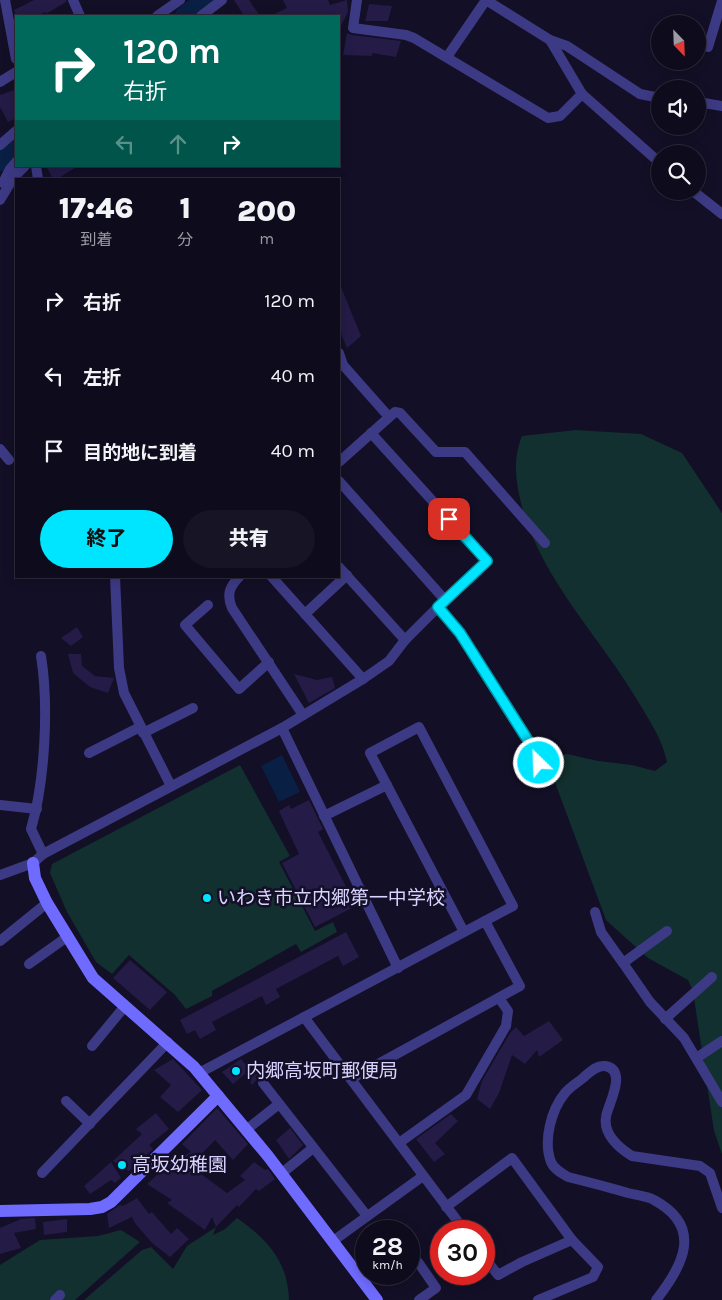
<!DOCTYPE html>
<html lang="ja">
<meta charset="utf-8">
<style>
body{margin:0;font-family:Karla,"Noto Sans JP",sans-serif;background:#171425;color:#f1f3f6;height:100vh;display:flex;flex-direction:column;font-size:19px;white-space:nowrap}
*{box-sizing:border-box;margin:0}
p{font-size:16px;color:#9b9ba3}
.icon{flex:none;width:28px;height:28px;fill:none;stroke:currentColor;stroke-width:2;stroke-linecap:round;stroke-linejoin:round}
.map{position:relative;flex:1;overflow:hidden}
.sheet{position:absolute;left:15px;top:178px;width:325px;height:400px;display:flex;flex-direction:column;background:#0e0b1c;border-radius:0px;box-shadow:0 2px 12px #0003,0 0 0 1px #2e2b3b}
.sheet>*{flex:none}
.hud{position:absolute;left:15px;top:15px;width:325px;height:152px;border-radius:0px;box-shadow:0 2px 12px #0003,0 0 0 1px #2e2b3b;background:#00695c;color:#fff;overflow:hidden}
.needle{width:32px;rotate:157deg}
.fabs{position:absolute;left:651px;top:15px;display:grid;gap:10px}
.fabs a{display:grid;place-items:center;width:55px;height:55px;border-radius:50%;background:#0e0b1c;box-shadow:0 2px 12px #0003,0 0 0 1px #2e2b3b;font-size:25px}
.speed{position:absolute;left:355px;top:1220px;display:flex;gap:10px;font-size:25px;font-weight:700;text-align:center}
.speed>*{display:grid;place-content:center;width:65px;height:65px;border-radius:50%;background:#0e0b1c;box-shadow:0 2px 12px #0003,0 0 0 1px #2e2b3b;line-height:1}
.speed small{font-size:12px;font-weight:400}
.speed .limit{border:8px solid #d22;background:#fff;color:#111}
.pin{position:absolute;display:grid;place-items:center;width:42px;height:42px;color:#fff;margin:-21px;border-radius:10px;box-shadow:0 2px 8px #0006}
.me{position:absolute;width:55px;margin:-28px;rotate:336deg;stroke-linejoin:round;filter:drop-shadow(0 0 4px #0008)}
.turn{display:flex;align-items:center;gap:18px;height:105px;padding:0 25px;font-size:22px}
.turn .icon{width:65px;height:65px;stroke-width:2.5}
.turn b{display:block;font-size:35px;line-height:42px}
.lanes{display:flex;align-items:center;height:48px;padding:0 25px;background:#0003;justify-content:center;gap:25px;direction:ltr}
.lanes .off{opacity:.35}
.eta{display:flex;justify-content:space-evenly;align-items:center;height:85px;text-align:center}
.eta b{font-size:30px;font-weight:800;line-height:35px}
.primary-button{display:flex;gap:10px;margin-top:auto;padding:10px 25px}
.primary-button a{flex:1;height:58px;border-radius:30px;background:#00e5ff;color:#111;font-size:20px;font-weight:800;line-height:58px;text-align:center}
.primary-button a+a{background:#171425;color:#f1f3f6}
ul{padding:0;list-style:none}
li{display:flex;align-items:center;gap:15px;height:75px;padding:0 25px}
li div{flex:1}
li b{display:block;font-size:19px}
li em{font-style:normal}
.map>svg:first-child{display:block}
</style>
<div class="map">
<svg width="722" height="1300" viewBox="0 0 722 1300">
<rect width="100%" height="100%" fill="#130f26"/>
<!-- green -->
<g fill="#12302f">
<path d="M576,430L641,434L682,453L722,513V1154L714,1131L693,991L688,980L648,958L606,920L550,769L549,758L567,754L598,761L632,765L655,771L667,762C662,739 651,723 639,703C601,638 543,582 522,507C516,483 512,461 522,436Z"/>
<path d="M240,765L290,856L279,862L315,931L333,922L337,932L301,952L296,944L212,991V996L186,1009L175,995L129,955L112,974L96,962L67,912L50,873L52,864Z"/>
<path d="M237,1218C267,1239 288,1261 289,1300H84L142,1250L151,1247L173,1269L187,1246L216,1227L213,1235L225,1229Z"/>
<path d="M121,1230L140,1242L75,1300H0V1265L40,1240L98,1236Z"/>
</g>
<!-- water -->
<path fill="#0a1f44" d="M282,755L300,792L279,802L261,766Z"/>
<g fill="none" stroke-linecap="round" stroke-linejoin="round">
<!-- river -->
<g stroke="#0a1f44" stroke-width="20">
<path d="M185,16L206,0"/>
<path d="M0,161L16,139"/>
</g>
</g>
<!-- building -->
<g fill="#241b47">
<path d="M34,0H66V2L46,14L45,12L37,16H16L14,10Z"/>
<path d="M234,0H249L260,16H244Z"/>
<path d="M283,0H328L330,5L347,0L348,12L339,30V16H270L287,8Z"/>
<path d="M369,4L392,6L388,21H365Z"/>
<path d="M347,33L352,35L401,41L396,57L372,53V56L343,55Z"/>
<path d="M14,90L16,118L8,122L0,107V95Z"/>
<path d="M46,166H78L57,179H53Z"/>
<path d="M339,282L361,336L347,348L339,329Z"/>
<path d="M77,627L83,637L71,646L61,638Z"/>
<path d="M68,654H81L82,666L95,676L114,678L108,693L90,687L73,673Z"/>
<path d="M294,674L317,680L332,677L335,688L309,703Z"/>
<path d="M309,800L323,829L318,832L356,906L315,927L282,863L299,854L279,811L289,805L291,809Z"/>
<path d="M346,932L359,957L343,966L338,956L276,989L280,997L266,1005L262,996L212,1022L216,1030L200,1039L195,1030L187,1034L180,1020Z"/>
<path d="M130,960L167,992L150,1010L113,978Z"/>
<path d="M549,1021L563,1040L539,1057L537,1050L525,1064L512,1055L499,1093L490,1109L477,1099L482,1081L510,1033L516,1027L524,1036Z"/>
<path d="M173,1059L202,1090L178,1112L160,1097L171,1085L154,1070Z"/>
<path d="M241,1059L250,1070L233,1084L222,1072Z"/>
<path d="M263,1066L269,1074L259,1077L252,1085L247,1077Z"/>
<path d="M217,1108L248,1144L233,1160L215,1140L194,1162L200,1168L197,1171L227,1193L245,1180L240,1176L254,1162L265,1170L268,1169L275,1179L259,1191L256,1189L239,1207L237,1205L216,1227L212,1217L205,1230L167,1203L172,1200L147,1184L160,1172L155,1170L161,1164L165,1165L191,1152L182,1144Z"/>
<path d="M156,1113L169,1129L149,1145L153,1149L129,1171L113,1161L142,1134L136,1129Z"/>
<path d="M451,1114L458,1121L435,1143L445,1154L434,1162L416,1139Z"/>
<path d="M290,1128L303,1145L289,1159L276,1140Z"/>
<path d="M111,1162L121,1178L115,1183L111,1180L90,1194L84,1186Z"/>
<path d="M137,1198L149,1214L152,1212L171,1234L177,1228L189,1239L170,1257L152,1243L135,1223L132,1217L109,1228L107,1214L120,1205L123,1206Z"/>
<path d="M35,1218L36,1229L14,1233L21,1248L0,1254V1228L21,1219Z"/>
<path d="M67,1219V1232L44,1235L43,1222Z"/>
</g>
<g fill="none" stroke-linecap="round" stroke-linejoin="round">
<!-- street -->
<g stroke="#3d3a85" stroke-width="10">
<path d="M5,0L16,59"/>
<path d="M73,0L80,16"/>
<path d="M357,0L353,28L406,35L414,38L548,118L560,116L582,94"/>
<path d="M486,0L550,40L567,46L640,94L660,98"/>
<path d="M157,16L180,0"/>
<path d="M201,16L222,0"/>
<path d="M550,40L582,94L660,163"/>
<path d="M708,47L722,1"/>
<path d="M447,57L486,0"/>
<path d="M0,82L16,72"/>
<path d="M698,102L722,106"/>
<path d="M0,145L16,131"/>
<path d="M36,166L38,179"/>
<path d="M3,183L10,169L16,162"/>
<path d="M693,191L722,214"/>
<path d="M0,200L14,177L25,166"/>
<path d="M339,353L343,365L389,417"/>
<path d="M371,433L487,561L445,600"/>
<path d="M0,449L9,460"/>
<path d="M339,462L395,412L400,413L436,452H465L545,543"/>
<path d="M339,481L445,600L438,607L460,633L536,753L540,768"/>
<path d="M339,567L405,640"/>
<path d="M115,576L119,668L124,693L171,786"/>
<path d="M240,576C230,586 226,594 232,608L303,715"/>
<path d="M271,576L363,679"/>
<path d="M208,605L185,625L239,689L269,662"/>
<path d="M305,614L347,575"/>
<path d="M41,656C49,706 45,781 31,829L43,854"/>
<path d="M282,728L398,968"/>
<path d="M143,733L193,708"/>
<path d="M89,753L140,727"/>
<path d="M0,805L37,809"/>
<path d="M324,816L387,785"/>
<path d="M0,875L33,863L43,854L282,728L363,679L389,661L405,640L438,607"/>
<path d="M595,912L601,932L623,963L667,931"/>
<path d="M0,941L47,903"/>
<path d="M623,963L650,1002L684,1038L722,1102"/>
<path d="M29,964L67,937"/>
<path d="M304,1017L465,1231"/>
<path d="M665,1019L712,977"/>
<path d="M92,1046L125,1006"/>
<path d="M698,1057L722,1041"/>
<path d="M199,1073L513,906L419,727L370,753L464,932"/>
<path d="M351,1079L520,986L485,921"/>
<path d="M263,1083L367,1216"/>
<path d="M66,1101L90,1124"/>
<path d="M246,1130L279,1104"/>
<path d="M399,1143L466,1095L506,1026L508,1011L499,998"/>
<path d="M42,1173L168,1042"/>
<path d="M282,1173L313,1148"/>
<path d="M446,1207L512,1158L572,1240L598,1267L593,1277L538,1300"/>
<path d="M333,1241L423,1176"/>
<path d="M484,1257L498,1275L522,1262L572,1240"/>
<path d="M418,1262L436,1288L419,1300"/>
<path d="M55,1300L60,1295"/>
<path d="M656,1300C683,1266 704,1227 654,1200C647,1196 636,1195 628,1193C608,1187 588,1182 568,1177C561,1173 554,1169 551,1162C543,1141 551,1110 565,1093C570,1087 577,1083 583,1078C589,1073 596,1065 605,1066C629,1070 607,1106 606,1117C603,1134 619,1148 632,1156L700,1166L710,1173L722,1208"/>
</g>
<!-- secondary -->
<g stroke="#6f6bff" stroke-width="12">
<path d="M33,863L35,878L47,903L93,978L194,1067L268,1156L377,1300"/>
<path d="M0,1211L90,1209L102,1207L111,1202L218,1096"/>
</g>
</g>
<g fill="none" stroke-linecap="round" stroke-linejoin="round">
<!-- route casing -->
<g stroke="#0095a6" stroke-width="12">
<path id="route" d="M449,519L487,561L438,607L460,633L536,753L539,763"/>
</g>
<!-- route -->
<use href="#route" stroke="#00e5ff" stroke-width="9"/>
</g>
<!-- markers -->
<g fill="#00e5ff" stroke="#130f26" stroke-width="2">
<circle cx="207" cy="898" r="5"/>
<circle cx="236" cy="1071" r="5"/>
<circle cx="122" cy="1165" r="5"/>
</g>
<g text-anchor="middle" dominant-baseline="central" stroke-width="5" stroke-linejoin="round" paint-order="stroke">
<!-- poi labels -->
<g font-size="19" fill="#d9d4ff" stroke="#130f26" text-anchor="start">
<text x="217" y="898">いわき市立内郷第一中学校</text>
<text x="246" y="1071">内郷高坂町郵便局</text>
<text x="132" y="1165">高坂幼稚園</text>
</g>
</g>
</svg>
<div class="fabs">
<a><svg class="needle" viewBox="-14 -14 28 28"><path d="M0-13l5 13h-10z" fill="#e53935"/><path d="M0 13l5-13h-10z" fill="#9b9ba3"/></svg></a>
<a><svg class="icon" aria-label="sound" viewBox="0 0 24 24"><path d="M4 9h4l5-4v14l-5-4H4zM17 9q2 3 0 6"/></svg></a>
<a><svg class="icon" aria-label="search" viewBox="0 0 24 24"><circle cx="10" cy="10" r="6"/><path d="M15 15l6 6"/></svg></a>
</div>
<div class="speed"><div>28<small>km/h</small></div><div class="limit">30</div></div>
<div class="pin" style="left:449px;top:519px;background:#d93025"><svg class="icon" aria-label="arrive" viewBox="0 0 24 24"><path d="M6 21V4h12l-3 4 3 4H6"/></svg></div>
<svg class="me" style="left:539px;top:763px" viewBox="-20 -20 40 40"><circle r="17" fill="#00e5ff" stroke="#fff" stroke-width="3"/><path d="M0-11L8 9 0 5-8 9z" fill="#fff"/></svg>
<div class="hud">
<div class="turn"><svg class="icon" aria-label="right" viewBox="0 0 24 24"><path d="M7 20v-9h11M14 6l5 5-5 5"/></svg><div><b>120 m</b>右折</div></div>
<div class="lanes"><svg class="icon off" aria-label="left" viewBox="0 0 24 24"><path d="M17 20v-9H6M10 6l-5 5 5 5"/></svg><svg class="icon off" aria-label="ahead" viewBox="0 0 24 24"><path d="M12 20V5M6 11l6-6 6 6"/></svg><svg class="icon" aria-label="right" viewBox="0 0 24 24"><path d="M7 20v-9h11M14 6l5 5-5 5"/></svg></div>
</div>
<section class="sheet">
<div class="eta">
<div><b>17:46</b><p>到着</p></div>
<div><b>1</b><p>分</p></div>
<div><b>200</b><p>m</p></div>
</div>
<ul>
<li><svg class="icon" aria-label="right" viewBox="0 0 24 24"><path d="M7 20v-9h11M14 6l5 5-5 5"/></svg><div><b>右折</b></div><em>120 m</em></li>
<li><svg class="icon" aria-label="left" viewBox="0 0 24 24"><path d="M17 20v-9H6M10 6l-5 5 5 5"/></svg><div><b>左折</b></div><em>40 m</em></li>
<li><svg class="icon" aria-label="arrive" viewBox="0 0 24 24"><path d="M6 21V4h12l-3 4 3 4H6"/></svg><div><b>目的地に到着</b></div><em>40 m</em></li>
</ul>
<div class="primary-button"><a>終了</a><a>共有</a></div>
</section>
</div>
